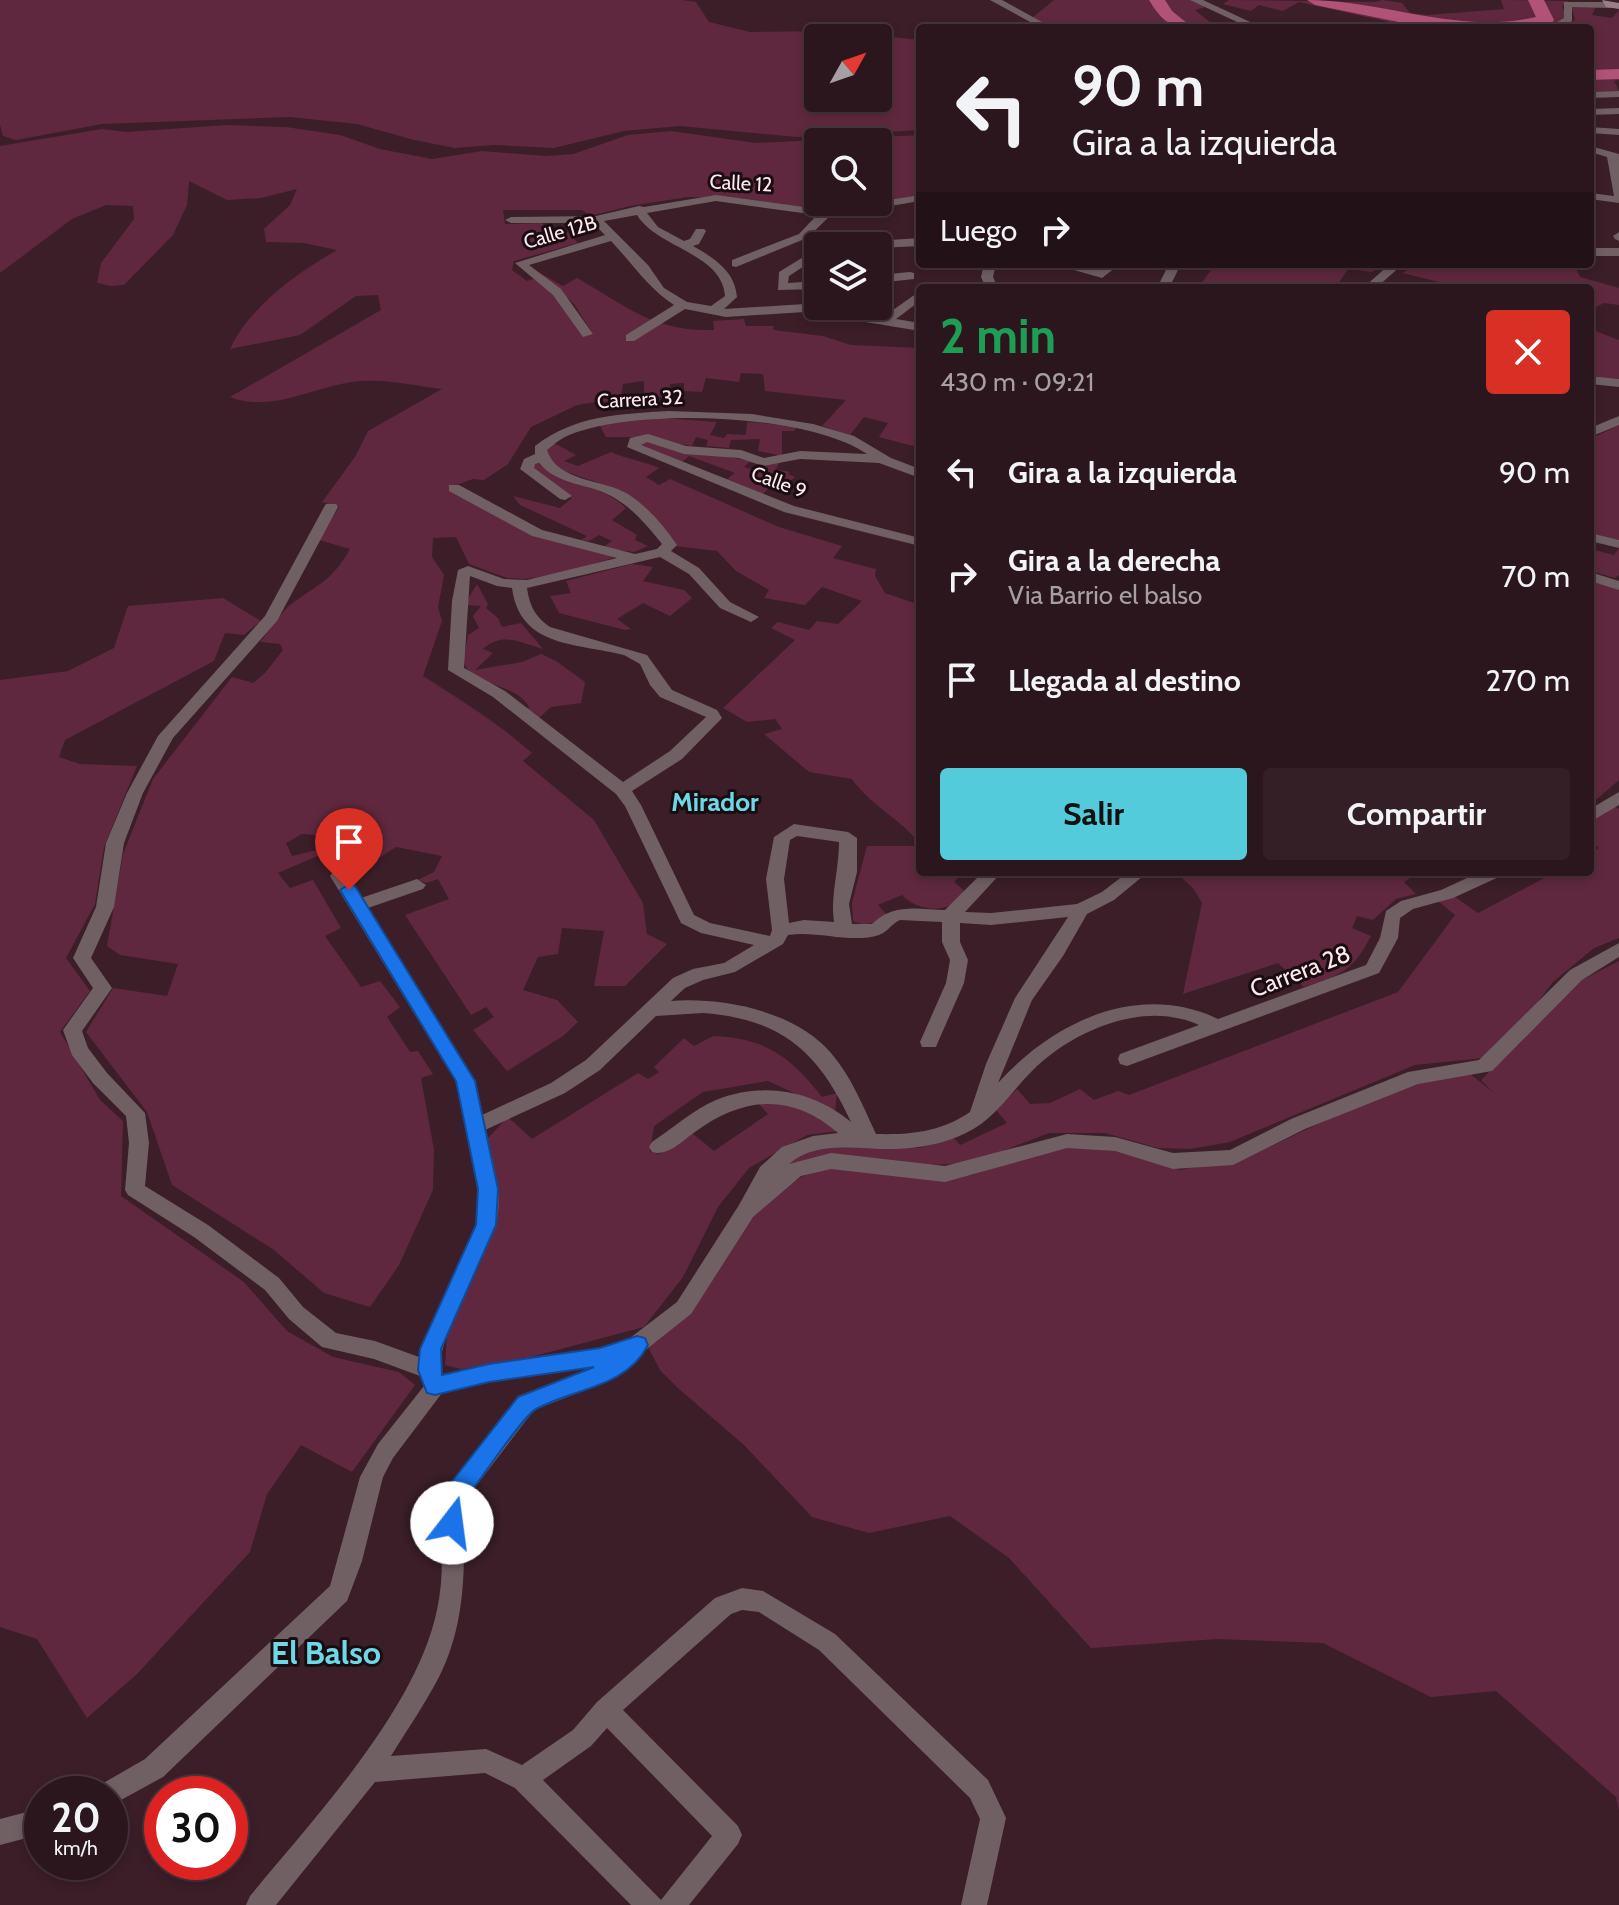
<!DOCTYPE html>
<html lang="es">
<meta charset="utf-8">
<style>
body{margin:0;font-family:Cabin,sans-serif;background:#341f27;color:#f1f3f6;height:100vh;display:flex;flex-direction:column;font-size:30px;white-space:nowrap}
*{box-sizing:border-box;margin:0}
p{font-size:26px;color:#a69fa4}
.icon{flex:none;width:44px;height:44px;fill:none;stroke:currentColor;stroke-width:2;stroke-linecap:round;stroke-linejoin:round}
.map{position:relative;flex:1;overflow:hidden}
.sheet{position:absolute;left:916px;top:284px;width:678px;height:592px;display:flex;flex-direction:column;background:#2c161e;border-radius:8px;box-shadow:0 4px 12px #0003,0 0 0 2px #48353c}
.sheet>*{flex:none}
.top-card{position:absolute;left:916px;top:24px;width:678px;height:244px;border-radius:8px;box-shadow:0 4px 12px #0003,0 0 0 2px #48353c;background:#2c161e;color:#f1f3f6;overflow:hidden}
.needle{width:52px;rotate:50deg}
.tools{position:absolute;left:804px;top:24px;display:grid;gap:16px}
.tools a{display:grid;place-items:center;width:88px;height:88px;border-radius:8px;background:#2c161e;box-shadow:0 4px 12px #0003,0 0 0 2px #48353c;font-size:40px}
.speed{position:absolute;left:24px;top:1776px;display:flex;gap:16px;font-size:40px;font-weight:700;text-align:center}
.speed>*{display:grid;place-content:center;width:104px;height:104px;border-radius:50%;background:#2c161e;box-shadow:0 4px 12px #0003,0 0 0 2px #48353c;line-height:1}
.speed small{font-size:20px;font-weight:400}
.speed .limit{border:12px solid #d22;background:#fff;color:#111}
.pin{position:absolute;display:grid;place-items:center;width:68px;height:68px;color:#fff;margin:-82px -34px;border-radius:50% 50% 50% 0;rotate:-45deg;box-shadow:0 0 8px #0007}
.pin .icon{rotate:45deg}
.me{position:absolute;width:88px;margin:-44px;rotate:15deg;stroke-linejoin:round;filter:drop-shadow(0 0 6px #0008)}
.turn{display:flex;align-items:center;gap:28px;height:168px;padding:0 24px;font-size:36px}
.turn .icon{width:104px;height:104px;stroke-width:2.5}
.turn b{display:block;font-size:56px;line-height:68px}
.then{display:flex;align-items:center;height:76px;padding:0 24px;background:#0003;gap:16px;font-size:30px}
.round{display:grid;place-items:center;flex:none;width:84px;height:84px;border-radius:8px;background:#341f27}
.headline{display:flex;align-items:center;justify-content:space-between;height:136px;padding:0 24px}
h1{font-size:48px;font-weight:700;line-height:60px;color:#1e9e55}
.cta{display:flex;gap:16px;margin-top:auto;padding:16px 24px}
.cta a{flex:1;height:92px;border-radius:8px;background:#53cbdb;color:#111;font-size:32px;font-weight:700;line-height:92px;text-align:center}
.cta a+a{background:#341f27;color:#f1f3f6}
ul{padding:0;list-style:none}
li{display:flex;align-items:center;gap:24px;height:104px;padding:0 24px}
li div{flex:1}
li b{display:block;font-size:30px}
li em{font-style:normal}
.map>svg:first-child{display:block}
</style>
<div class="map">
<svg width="1619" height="1905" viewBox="0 0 1619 1905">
<rect width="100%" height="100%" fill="#3b1e28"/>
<!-- green -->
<g fill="#60283e" fill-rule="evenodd">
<path d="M0,0H682L696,2L709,22L750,32L839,31L920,40V130L797,137L680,126L624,131L554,148L493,145L455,148L414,140L357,124L290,117L102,124L16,140L3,136L0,125ZM818,38H878V98H818Z"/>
<path d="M1054,0H1192L1206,7L1195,10L1217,28H1052L1032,18Z"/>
<path d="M1229,0L1375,2L1382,0L1402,3L1410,13L1427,15L1504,9L1501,0L1569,1L1562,6L1566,17L1558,25L1546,28H1397L1398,24L1299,2L1283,11L1259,5L1251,11L1223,4Z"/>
<path d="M1571,5L1596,6L1592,15L1612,18L1619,10V80L1614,81L1619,91L1590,92V28H1558L1575,20Z"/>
<path d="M227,125L286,127L340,135L380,149L432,159L482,151L546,156L573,154L628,135L671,131L756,143L920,135V195L826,211L737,198L688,197L630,206L590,216L582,210H503L505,224L542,223L552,235L568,232L578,243L514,261L512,270L527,281L533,279L549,287L584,336L593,334L574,304L540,273L563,286L577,278C626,306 654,332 714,330L713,321L744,319L746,326H774L773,330L823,336L851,345L920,348V436L913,446L879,437L888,423L864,417L850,435L822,426L846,400L765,391L763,374L741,373L739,382L706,378L702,392L684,391V383L670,384L669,397L644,396V381L623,384L620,403L602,401L577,405L531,427L508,464L484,480L473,479L450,487L452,491L535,537L619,556L560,574L525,579L507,578L469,564L456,537L433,538L432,557L444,575L438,607L442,621L423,676C461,700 498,723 532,753L523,761L594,820L643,903L647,934L667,944L625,986H594L604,931L562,928L558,954L538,957L523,990L557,1000L578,1022L563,1036L507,1071L473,1030L494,1017L486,1007L471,1015L405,915L449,899L438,879L426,883L418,880L434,872L442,856L396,847L373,862L340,849L345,837L302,834L286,843L292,856L317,850L320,855L278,873L290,888L313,880L341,928L325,936L361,987L380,981L400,1007L387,1017L410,1052L418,1051L433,1074L421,1078L434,1150L433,1190L399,1265L370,1307L324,1293L274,1250L172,1185L147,1112L86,1032L113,988L167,996L178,964L120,955L107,946L123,854L153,779L232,677L253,683L265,673L283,650L280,644L260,642C271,629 281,611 294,602C322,582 332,580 350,549L319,540L339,507L322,502L355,457L368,431L442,389C417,386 388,379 362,381C317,384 274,414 230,397L381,310L378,295L356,296L300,335L230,349C249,307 297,273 337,250L304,243L266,242L264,229L290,205L297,189L261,198L227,200L189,181L187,205L173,235L124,285L111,286L97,283L101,263L134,219L133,206L106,205L72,219L0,273V146L102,129L126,132ZM818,142H878V202H818Z"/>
<path d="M1215,264H1385L1372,272L1348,269L1335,288L1199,287Z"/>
<path d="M1418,264H1574L1580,277L1619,288V305L1604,303L1590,310V288H1464L1402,273Z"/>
<path d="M1590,329L1619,340V379L1592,376Z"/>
<path d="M651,417L717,422L710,435L724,438L727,434L746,435L747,422L797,426L794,431H782V456L758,451L760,439L731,440L729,448L706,446L708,440L696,437L692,446L640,437H606L598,422Z"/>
<path d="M1619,425V540L1590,534V439Z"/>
<path d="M644,440L750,461L744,467L757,471L766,463L780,462L776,469L790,472L788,474L795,477L787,484L775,481L763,494L727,479L735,473L689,456L682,462L638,447Z"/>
<path d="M552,442L576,455L564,461L578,466L611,452C627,459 643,461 659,468L646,477L659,485L670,479L779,527L842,546L833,558L876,569L875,576L885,593L920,605V844C901,819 871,806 852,779L809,772L764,734L782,729L775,719L747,722L723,708L795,640L771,628L778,622L809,630L817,621L838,624L862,601L822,587L805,605L764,598L769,590L736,571L717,551L675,546L622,491L555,468L545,447Z"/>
<path d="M537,463C567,485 600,483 626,508L612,520L637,535L635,540L648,546L634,552L602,548L612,541L599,535L589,541L581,540L587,536L520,505L513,496L560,508L572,498L549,484L529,466Z"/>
<path d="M1619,548V575L1615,578L1590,571V549L1614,555Z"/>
<path d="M632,564L653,567L643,581L684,590L692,598L670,616L643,603L617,619L631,629L625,630L559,613L550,596L571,593L566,581Z"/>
<path d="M1590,579L1619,589V780L1590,805Z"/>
<path d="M477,584L488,604L486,608L498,618L502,627L521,623L543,649C520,643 503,631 483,649L493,653L475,670L522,662L541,654L556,661L585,682L581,703L551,707L539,718L527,713L529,707C517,683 467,685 464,661C464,653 467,643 468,635L479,628L473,616L481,606L464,605Z"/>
<path d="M223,598L261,621L244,635L225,633L214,661L65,740L59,757L80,764L137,766L104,847L95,904L66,958L90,991L60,1032L100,1100L123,1121L121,1196L244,1282L287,1331L333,1357L399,1372L415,1385L352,1472L301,1445L267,1494L250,1552L137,1674L87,1718L37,1639L0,1627V680L68,671L114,648L128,606Z"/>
<path d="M1612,805L1619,809V938L1594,948L1553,982L1530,1012L1483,1058L1415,1065L1230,1142L1190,1149L1158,1148L1105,1133H1049L987,1157L952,1164L770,1171L814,1147L920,1148L953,1137L960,1145L1007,1123L996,1110L1017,1089L1030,1104L1050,1103L1080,1089L1094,1100L1118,1091L1129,1095L1398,992L1455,915L1438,901L1455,897L1478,913L1556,872H1590V853L1599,848L1590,842V822Z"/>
<path d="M867,846H920V872H976L962,873L954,882L967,893C949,914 920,913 902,895L878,905L888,916C877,923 864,927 853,921L852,903Z"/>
<path d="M1175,872H1413L1416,874L1404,882L1416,894L1396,899L1373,920L1357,916L1352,928L1371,936C1353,971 1341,975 1304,987L1278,963L1183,994L1202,903L1193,888Z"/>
<path d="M1619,961V1810L1616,1797L1496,1691L1431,1697L1323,1643L1217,1639L1091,1648L1009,1558L950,1516L869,1533L812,1517L744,1445L679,1389L660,1370L647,1345L768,1199L803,1176L837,1165L921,1178L972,1175L1052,1149L1070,1147L1115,1151L1180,1170L1248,1157L1335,1116L1423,1081L1469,1073L1494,1093L1481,1080L1582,980Z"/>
<path d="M713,1036C766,1038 791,1057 822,1097L837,1093L835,1112L768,1081L703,1092L654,1126L650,1152L659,1154L693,1134L714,1151L768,1114L757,1102C785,1100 819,1109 838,1131L807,1135L749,1168L718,1207L683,1277L644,1327L512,1362L461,1369L445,1365L447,1335L498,1198L487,1139L508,1117L532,1139L638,1073L648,1079L659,1072L654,1067L684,1038L694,1046Z"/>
</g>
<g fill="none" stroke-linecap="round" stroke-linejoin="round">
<!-- river -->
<g fill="#b05377" fill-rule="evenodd">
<path d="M1149,0H1165L1172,11L1193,28C1170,28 1161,20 1149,0Z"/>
<path d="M1307,0C1384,0 1458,35 1536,17L1528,0H1544L1554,20L1552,23L1533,28H1428L1315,5Z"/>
<path d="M1619,69V79L1590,80V70Z"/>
</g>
<!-- street -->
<g fill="#706064" fill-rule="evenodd">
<path d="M990,0H1002L1053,28H1041Z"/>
<path d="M1190,0H1203L1263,28H1250Z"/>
<path d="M1564,2H1610L1615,5L1610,8L1572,7V21L1559,28H1547L1564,18Z"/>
<path d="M1619,91V97L1590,98V92Z"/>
<path d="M1619,108V114L1590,115V109Z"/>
<path d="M1590,127L1619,129V135L1590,133Z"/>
<path d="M1590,146L1619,154V203L1590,199V193L1614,196L1607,157L1590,152Z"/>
<path d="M716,195L826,210L920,195V201L830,216L807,238L736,267L732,266V260L799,234L817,215L716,201L647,213L658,227L684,241L690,239L696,229H704L706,231L699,244L693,246C714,258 735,271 737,297L724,309L805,304L883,317L920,291V301L896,319L920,323V331L805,312L726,317L685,309L634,341H626V335L674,305C649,289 632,263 611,241L529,265L561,289L593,334L583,337L553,295L515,263L605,235L593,223H511L505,220L511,217L596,216L639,206L644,207ZM637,215C657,248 722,253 725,296L711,306L687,302L664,288L648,265L604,221Z"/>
<path d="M1619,232V241L1615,239L1613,236Z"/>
<path d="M920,238V246L878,248V246H854L860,242Z"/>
<path d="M818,248V257L789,276L788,283L818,281V289L778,290L779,272Z"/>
<rect x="1590" y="248" width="29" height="8"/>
<path d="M984,264H996L993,277L998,288H986L981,277Z"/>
<path d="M1107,264H1120L1102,278L1074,270L1080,266L1100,270Z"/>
<path d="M1169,264H1181L1169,288H1157Z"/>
<path d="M1390,264H1403L1376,288H1363Z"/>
<path d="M910,272L914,273V279L878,283V275Z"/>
<path d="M1590,376L1619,379V387L1590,384Z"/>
<path d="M669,411L752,414L813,424L854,436L891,458L920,469V478L879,463L800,459L763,466L739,458L684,454L647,442L641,445L794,506L920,538V546L784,512L627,447L630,438L648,434L686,446L741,450L764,458L800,451L867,454C808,413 632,407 567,436C560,439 553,445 547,450C557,482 603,479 628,494C648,507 664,526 677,545L671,551L699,568L730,602L759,617L751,622L720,608L689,574L660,557L527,588C530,607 535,616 550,627L647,655L672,690L717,710L722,718L682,759L632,791L641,805L694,915L710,923L770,936L772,930L766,879L774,837L794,824L848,832L857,838V872L849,904L852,924H872C893,903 917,909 945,910L983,872H1002L965,912L991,913L1077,904L1102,892L1128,872H1148L1114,900L1087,914L1063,956L1032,1000L998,1083C1053,1022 1138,981 1218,1019L1366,965L1380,938L1386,911L1401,901L1441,890L1480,872H1504L1501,876L1453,898L1413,909L1400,918L1398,938L1379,973L1127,1066L1120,1064L1118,1059L1120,1054L1199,1025C1144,1000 1073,1030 1032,1071C1011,1092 994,1120 966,1133C944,1144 919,1148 895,1149C861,1150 817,1139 789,1164L831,1153L945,1166L1067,1134L1115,1137L1173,1153L1230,1150L1291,1119L1408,1072L1479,1060L1570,970L1619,943V957L1582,980L1492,1071L1418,1084L1305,1129L1233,1165L1173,1169L1115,1151L1067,1148L945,1182L831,1169L801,1176L753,1217L691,1314L643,1352L628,1369L601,1384L534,1410L463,1503C465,1562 467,1622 439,1677C425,1704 407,1730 391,1756L486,1749L522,1765L573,1730L597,1702L715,1598L742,1588L763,1591L835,1634L988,1780L1006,1818L987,1905H961L980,1819L970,1798L819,1650L759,1612L742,1610L731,1614L623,1710L738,1826L742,1835L738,1844L689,1905H631L515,1788L485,1773L375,1782L276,1905H246L250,1896C314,1818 416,1710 437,1610C445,1574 441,1537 440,1500L443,1493L518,1396L594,1367L489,1382L442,1393L393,1458L383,1477L362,1561L347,1601L163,1777L110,1806V1794H96L100,1785L145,1759L330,1586L360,1477L378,1444L424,1386L420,1376L374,1359L322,1347L289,1319L265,1290L194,1237L128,1195L125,1190L129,1143L126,1116L93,1083L72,1055L63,1030L93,988L73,958L96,907L106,843L127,793L158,736L265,616L324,507L326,504H336L338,507L277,621L173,738L143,793L124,843L114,907L91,958L112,988L82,1031L88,1048L107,1073L145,1113L149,1143L145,1186L208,1225L279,1278L303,1307L336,1333L375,1341L419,1357L420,1349L476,1225L478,1189L456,1082L330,876L333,872H345L361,898L417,879L426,885L423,889L368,908L475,1081L482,1115L551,1083L586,1060L673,978L693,969L724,963L754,945L701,933L681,923L625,806L616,794L493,697L448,670L452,601L458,570L468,566L504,579L527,580L617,558L532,536L449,491V485H459L542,530L635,554L657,549L662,544C645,523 627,501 600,491C578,483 555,482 539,463L535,464L534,468L572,496L565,500L560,499L520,469L524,459L535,454V446C575,415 620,414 669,411ZM470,576L497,586L512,588C520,648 577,643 624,655L640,664L650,685L660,697L706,717L670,751L623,782L505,691L464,668ZM797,836L839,842C839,870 830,896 834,922L804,920L789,923L784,879L790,840ZM1068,917L1015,998L986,1064L970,1112C941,1132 910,1135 876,1134C863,1106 851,1076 831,1053C795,1011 723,997 671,1001L685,988L703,980L735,972L783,944L788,935C817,930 851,944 879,935C888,932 892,923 900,920L942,922V942L950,960L946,983L920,1042L922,1047H936L938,1042L964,983L968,960L960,942V923L991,925ZM703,1013C783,1019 819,1053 851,1122C813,1090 762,1081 716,1100C693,1110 673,1128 652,1142L649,1147L652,1152C668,1157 683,1140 695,1132C743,1097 791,1092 838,1133L813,1136L782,1147L760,1167L739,1205L677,1302L630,1338L600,1348L489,1364L442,1375C431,1344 485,1261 495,1227C505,1196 492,1160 485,1130L565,1093L600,1070L656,1016ZM607,1728L712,1836L661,1900L543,1780L591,1746Z"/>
<path d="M1619,416V425L1590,437V428Z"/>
<path d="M1590,533L1619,540V548L1590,541Z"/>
<path d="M1590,572L1619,581V590L1590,581Z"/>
<path d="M1619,792V805L1590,822V809Z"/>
<path d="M42,1808V1834L0,1845V1819Z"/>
</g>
<!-- secondary -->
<path fill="#987e86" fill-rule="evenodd" d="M1602,0L1619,3V9L1606,7Z"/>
</g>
<!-- route -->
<path fill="#1a73e8" stroke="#114b97" stroke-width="2" d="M349,884L355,886L475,1081L498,1189L496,1225L441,1349L442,1375L489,1364L600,1348L637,1336L645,1338L648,1345C626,1388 574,1388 536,1409C523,1416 476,1486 463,1503L464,1523L460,1530L452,1533L444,1530C439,1519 438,1504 443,1493L518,1397L594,1367L489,1382L435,1395L427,1393L418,1370L420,1349L476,1225L478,1189L456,1081L340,890Z"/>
<g text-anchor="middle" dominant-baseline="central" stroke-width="6" stroke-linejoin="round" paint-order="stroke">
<!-- far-street labels -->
<g font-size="20" fill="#fee9ef" stroke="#1a0d11">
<text transform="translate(741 183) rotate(3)">Calle 12</text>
<text transform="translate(560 232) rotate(-16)">Calle 12B</text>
<text transform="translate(640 399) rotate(-3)">Carrera 32</text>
<text transform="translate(779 482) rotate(20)">Calle 9</text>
</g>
<!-- street labels -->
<g font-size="24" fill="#fee9ef" stroke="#1a0d11">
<text transform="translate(1300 971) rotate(-21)">Carrera 28</text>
</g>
<!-- neighbourhood labels -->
<g font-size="26" font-weight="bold" fill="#6ed8e7" stroke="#1a0d11">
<text x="715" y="802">Mirador</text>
</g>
<!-- near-neighbourhood labels -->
<g font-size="32" font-weight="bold" fill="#6ed8e7" stroke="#1a0d11">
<text x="326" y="1652">El Balso</text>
</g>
</g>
</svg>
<div class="tools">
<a><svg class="needle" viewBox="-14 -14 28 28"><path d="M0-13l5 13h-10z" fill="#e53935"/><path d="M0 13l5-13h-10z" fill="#a69fa4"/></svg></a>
<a><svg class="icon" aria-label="search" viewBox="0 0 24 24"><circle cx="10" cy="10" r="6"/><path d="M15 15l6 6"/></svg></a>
<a><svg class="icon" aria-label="layers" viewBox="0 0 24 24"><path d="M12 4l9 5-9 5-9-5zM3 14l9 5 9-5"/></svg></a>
</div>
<div class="speed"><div>20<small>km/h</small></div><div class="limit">30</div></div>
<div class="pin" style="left:349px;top:890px;background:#d93025"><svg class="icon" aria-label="arrive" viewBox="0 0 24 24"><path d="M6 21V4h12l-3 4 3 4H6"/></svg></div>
<svg class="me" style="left:452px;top:1523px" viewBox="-20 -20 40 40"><circle r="19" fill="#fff"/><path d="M0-13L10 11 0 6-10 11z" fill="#1a73e8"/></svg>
<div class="top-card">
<div class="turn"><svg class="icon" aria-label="left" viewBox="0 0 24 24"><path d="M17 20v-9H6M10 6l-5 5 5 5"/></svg><div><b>90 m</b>Gira a la izquierda</div></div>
<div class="then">Luego<svg class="icon" aria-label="right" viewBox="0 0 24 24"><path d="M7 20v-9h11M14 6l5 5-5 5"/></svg></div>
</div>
<section class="sheet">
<div class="headline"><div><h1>2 min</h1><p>430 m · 09:21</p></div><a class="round" style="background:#d93025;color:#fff"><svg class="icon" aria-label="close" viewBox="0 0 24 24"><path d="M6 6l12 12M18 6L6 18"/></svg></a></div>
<ul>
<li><svg class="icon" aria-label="left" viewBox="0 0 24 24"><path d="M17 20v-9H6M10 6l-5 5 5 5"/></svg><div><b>Gira a la izquierda</b></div><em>90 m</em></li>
<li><svg class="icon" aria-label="right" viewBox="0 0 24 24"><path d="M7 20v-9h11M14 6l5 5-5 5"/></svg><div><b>Gira a la derecha</b><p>Via Barrio el balso</p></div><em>70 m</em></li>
<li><svg class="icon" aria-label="arrive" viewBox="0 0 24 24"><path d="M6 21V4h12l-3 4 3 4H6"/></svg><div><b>Llegada al destino</b></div><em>270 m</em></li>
</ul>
<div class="cta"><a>Salir</a><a>Compartir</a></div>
</section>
</div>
